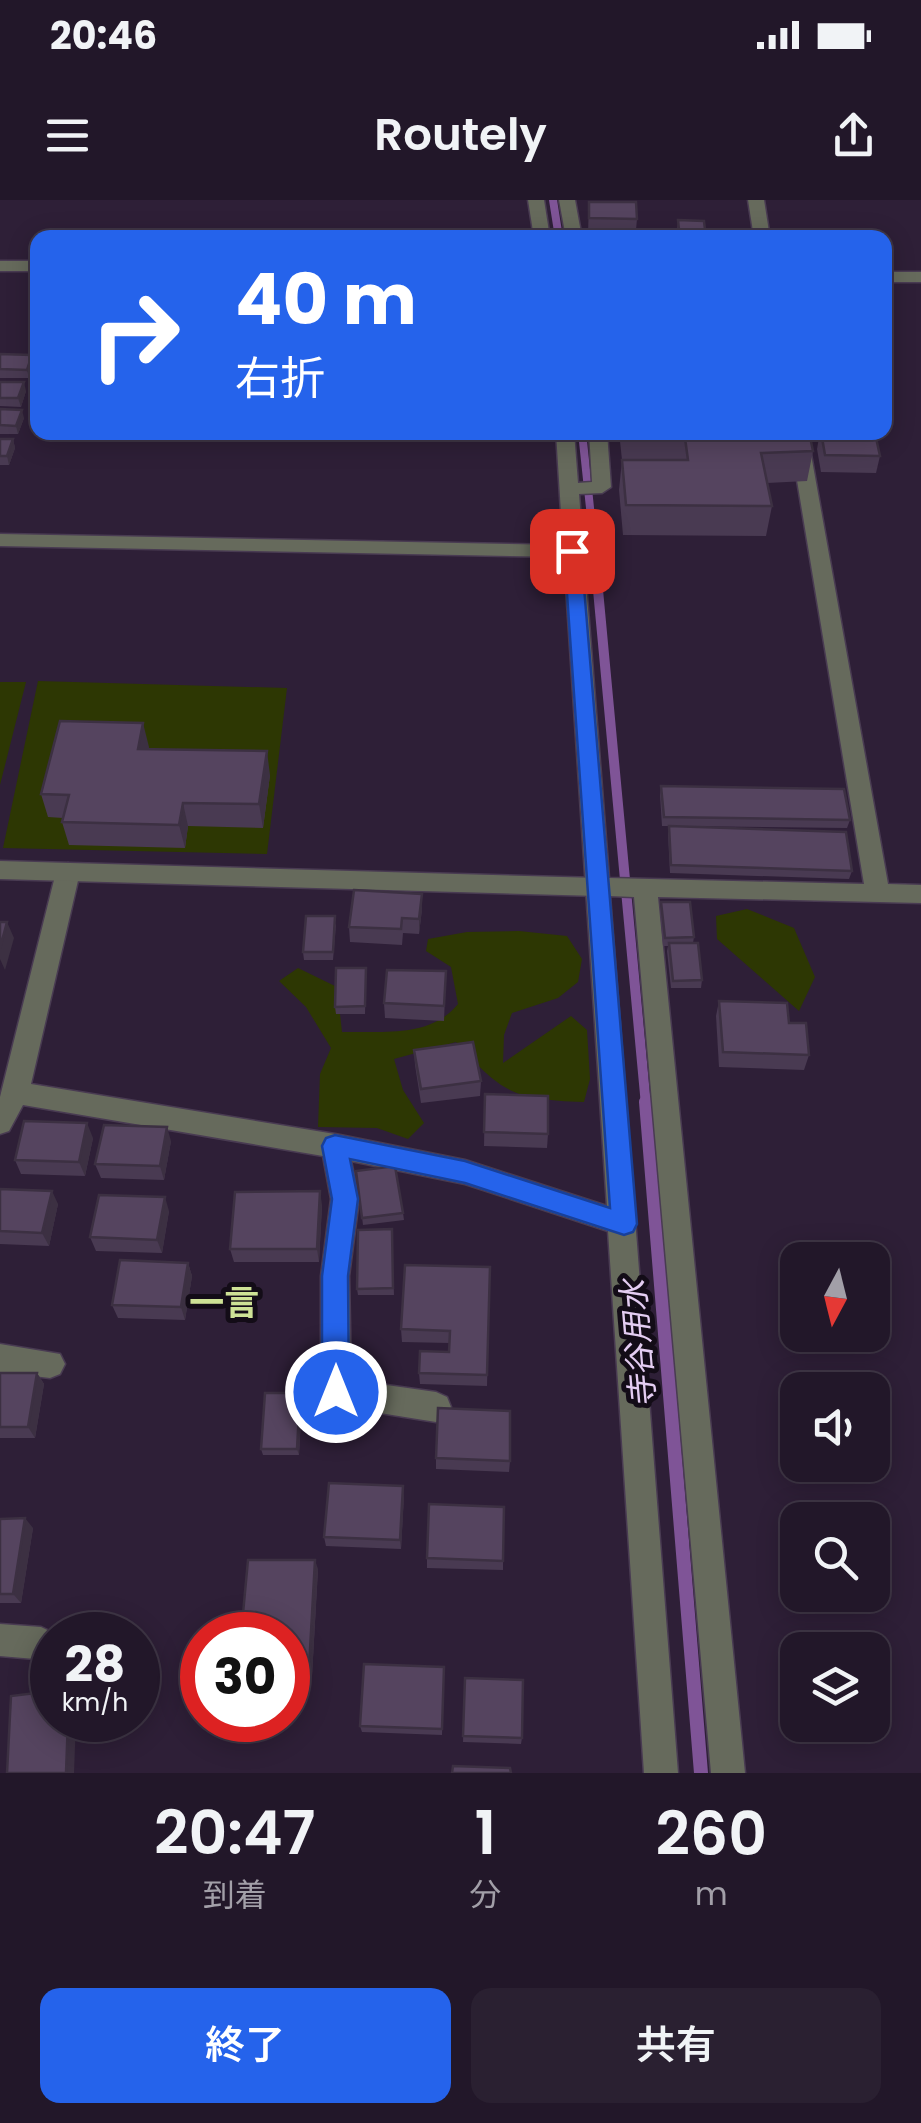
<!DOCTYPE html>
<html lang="ja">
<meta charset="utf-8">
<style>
body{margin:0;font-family:Poppins,"Noto Sans JP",sans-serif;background:#2a2031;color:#f1f3f6;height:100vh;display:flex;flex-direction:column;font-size:38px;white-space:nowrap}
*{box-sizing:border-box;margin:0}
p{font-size:32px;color:#a29fa8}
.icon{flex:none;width:55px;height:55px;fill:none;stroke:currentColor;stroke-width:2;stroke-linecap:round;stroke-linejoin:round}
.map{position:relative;height:1573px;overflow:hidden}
.sheet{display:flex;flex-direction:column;background:#221729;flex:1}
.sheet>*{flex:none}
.banner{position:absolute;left:30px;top:30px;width:862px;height:210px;border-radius:20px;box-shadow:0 5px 25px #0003,0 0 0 2px #3f3646;background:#2563eb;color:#fff;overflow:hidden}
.needle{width:65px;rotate:187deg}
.controls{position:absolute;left:780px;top:1042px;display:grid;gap:20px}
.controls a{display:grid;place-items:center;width:110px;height:110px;border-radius:20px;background:#221729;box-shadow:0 5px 25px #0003,0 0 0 2px #3f3646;font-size:50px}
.speed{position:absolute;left:30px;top:1412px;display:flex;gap:20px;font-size:50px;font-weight:700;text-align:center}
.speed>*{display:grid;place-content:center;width:130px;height:130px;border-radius:50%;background:#221729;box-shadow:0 5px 25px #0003,0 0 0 2px #3f3646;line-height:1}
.speed small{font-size:25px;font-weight:400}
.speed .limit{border:15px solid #d22;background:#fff;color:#111}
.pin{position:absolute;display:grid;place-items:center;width:85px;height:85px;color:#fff;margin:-42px;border-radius:20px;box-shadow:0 5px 15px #0006}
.me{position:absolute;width:110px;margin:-55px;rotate:0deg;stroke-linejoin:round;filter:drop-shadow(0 0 8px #0008)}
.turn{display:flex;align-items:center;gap:35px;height:210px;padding:0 40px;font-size:45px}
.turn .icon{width:130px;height:130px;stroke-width:2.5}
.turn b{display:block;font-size:70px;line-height:85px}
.eta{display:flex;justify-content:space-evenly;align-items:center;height:170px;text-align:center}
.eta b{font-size:60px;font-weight:600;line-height:70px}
.primary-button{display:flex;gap:20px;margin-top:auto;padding:20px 40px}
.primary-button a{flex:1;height:115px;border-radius:20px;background:#2563eb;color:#fff;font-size:40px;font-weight:600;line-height:115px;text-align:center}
.primary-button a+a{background:#2a2031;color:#f1f3f6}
.status{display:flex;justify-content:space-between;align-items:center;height:70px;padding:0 50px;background:#221729;direction:ltr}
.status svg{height:28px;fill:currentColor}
header{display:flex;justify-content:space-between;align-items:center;height:130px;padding:0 40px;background:#221729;font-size:45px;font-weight:600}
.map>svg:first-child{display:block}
</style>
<div class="status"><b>20:46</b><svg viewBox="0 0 49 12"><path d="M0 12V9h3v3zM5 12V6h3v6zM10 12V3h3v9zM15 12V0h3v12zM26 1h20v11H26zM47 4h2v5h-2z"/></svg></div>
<header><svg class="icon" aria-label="menu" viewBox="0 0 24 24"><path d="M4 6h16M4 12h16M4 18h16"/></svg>Routely<svg class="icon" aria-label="share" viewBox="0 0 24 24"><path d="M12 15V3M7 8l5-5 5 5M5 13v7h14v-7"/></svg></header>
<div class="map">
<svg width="921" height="1573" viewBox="0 0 921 1573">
<rect width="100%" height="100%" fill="#2e1f37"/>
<!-- green -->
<g fill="#2d3703">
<path d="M38,481L287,488L267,654L3,648Z"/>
<path d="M0,482H26L0,585Z"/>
<path d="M747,709L794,728L815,777L799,811L717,739L716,716Z"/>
<path d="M519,731L567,736L582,759L578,782L558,798L512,813L504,835L503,863L571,816L587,830L590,879L584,902C514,899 504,895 456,842L394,859L403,890L424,923L408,939L377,928L318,927L320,874L331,848L306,807L279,781L298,768L337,787L342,832C383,831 431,838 458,804L451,767L426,751L428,739L467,732Z"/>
</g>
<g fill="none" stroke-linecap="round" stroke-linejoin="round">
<!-- stream-far2 -->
<g stroke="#7f5497" stroke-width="8">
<path d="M553,0L559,38"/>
<path d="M582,232L599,393"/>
</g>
<!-- stream-far1 -->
<path stroke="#7f5497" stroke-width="10" d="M598,390L646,905"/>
<!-- stream -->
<path stroke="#7f5497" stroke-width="14" d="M646,902L701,1573"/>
<!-- minor casing -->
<g stroke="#493b52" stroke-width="3">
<g id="minor">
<path d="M528,0H544L550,38H534Z"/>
<path d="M559,0H575L582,38H566Z"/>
<path d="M748,0H764L770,38H754Z"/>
<rect x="0" y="61" width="38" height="10"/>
<rect x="885" y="72" width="36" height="10"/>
<path d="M556,232H574L578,283L592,282L589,232H607L611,287L602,293L579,294L609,678L864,684L789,232H807L888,684L921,685V703L658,697L745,1573H711L634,697L610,696L678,1573H644L608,1031L465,984L351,961L359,999L349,1076L351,1180L436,1192L447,1197L451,1207L447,1217L436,1222L336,1206L325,1202L321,1192V1076L331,999L323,956L23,905L9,931L0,934V897L56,672L68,663L80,672L31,884L335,934L465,960L607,1006L564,357L0,346V334L563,345Z"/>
<path d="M0,1144L60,1154L65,1164L60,1174L50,1178L0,1172Z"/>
<path d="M0,1424L41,1427L58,1435H52V1467L35,1459L0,1456Z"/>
</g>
</g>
<!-- tertiary casing -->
<g stroke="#493b52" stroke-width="3">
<path id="tertiary" d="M0,661L598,678L606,681L610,687L606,693L598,696L0,679Z"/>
</g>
<!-- minor -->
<use href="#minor" fill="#666a5c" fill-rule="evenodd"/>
<!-- tertiary -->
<use href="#tertiary" fill="#666a5c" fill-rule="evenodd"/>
</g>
<!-- wall -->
<g fill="#493a52">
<path d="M589,2L637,19L636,30H677L678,20L706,38H622V35L588,34Z"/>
<path d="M0,154L34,163L29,178H0Z"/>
<path d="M0,182L26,191L21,207L0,206Z"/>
<path d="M0,209L24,218L18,234H0Z"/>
<path d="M619,232H809L813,251L807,281L767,283L772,306L766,336L623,335L619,290L622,260Z"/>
<path d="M820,232L880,256L876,273L821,272L817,249Z"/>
<path d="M0,239H13L15,248L9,265H0Z"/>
<path d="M149,547L148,549L270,575L263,628L188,626L185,648L69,645L62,622L63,618L48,617L41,594Z"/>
<path d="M661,586L850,620L847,628L677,626L852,671L849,679L670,673L668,634L669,626H662L660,595Z"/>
<path d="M422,694V709L419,734L403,733L402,745L350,742L349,727Z"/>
<path d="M661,702L694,737L693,743L702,780L701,788H671L667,751L668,746H663L660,710Z"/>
<path d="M336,724L333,760H304L303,752Z"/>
<path d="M366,768L365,814H336L335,807Z"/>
<path d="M446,771L444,821L385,818L384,803Z"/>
<path d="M719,801L789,823L809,855L804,870L719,867L716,816Z"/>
<path d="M414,850L481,881L480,896L421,903L415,865Z"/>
<path d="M485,894L548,934L547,948L484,946Z"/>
<path d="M93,938L85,976L21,974L15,960Z"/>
<path d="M171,941L164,980L101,978L95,964Z"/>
<path d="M356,971L403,1013L404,1020L363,1025Z"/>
<path d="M0,989L58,1004L49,1046L0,1044Z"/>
<path d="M322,1005L319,1062H234L230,1049Z"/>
<path d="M169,1011L162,1053L96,1051L90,1037Z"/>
<path d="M392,1029L394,1095H358L357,1089Z"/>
<path d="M188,1063L192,1076L185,1120L118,1118L112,1105Z"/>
<path d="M490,1067L487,1186L420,1184L419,1173L449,1152L450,1143L402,1142L401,1129Z"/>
<path d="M0,1173H37L44,1184L35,1238H0Z"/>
<path d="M300,1193L302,1199L299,1255H263L261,1249Z"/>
<path d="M436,1258L510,1261L509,1272L436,1269Z"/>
<path d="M404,1296L401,1349L326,1346L324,1337Z"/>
<path d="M0,1319L33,1328L21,1403H0Z"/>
<path d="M427,1358L503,1361V1370L427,1368Z"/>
<path d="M318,1369L312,1476H288V1435Z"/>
<path d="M444,1467L442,1535L362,1532L360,1526Z"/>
<path d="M465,1478L522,1538L521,1544L463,1542Z"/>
</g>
<!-- shaded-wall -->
<g fill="#3c3042">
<path d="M32,155L34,163L29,178L27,170Z"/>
<path d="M24,182L26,191L21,207L18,198Z"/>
<path d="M22,210L24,218L18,234L16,226Z"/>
<path d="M13,239L15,248L9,265L7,256Z"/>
<path d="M143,523L149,547L144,572L138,549Z"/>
<path d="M267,551L270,575L263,628L259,604Z"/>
<path d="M183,603L188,626L185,648L179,625Z"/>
<path d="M422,694V709L419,734V719Z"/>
<path d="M7,722L14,738L5,770L0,759V748Z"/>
<path d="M87,923L93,938L85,976L79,962Z"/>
<path d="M167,927L171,941L164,980L160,966Z"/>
<path d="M52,991L58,1004L49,1046L42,1033Z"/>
<path d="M320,991L322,1005L319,1062L317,1049Z"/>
<path d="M165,997L169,1011L162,1053L157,1040Z"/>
<path d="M188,1063L192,1076L185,1120L181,1107Z"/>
<path d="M37,1173L44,1184L35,1238L28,1227Z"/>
<path d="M300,1193L302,1199L299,1255L297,1249Z"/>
<path d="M403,1286L404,1296L401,1349L400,1340Z"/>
<path d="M25,1318L33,1328L21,1403L13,1394Z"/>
<path d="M315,1360L318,1369L312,1476L309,1468Z"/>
<path d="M68,1520H76L74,1573H66Z"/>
</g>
<!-- building -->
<g fill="#55445f" stroke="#3c3042" stroke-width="2.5">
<path d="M589,2H636L637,19L589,18Z"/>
<path d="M678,20L704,21L706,38H623V30H679Z"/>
<path d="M0,154L32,155L27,170L0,169Z"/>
<path d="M0,182H24L18,198H0Z"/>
<path d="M0,209L22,210L16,226L0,225Z"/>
<path d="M625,232H809L813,251L761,253L772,306L626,305L622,260H688L685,238L626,239Z"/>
<path d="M821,232L875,233L880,256L825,255Z"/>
<path d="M0,239H13L7,256H0Z"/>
<path d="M60,521L143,523L138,549L267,551L259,604L183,603L179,625L62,622L69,595L41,594Z"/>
<path d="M661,586L844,589L850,620L664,617Z"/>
<path d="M669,626L846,632L852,671L671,665Z"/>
<path d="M354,690L422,694L419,719L402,718L401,729L349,727Z"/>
<path d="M661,702H690L694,737L665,738Z"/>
<path d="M306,716H335L333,752H303Z"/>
<path d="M0,722H7L0,748Z"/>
<path d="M669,743H698L702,780L673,781Z"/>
<path d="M336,768H366L365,806L335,807Z"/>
<path d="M387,770L446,771L444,806L384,803Z"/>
<path d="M719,801L787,803L789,823H806L809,855L723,852Z"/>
<path d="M473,842L481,881L421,889L414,850Z"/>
<path d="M485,894L548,896V934L484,932Z"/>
<path d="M24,921L87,923L79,962L15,960Z"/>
<path d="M104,925L167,927L160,966L95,964Z"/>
<path d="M395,966L403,1013L362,1018L356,971Z"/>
<path d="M0,989L52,991L42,1033L0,1031Z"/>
<path d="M320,991L317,1049H230L235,992Z"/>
<path d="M99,995L165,997L157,1040L90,1037Z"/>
<path d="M392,1029L393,1088L357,1089L358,1030Z"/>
<path d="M120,1060L188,1063L181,1107L112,1105Z"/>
<path d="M405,1065L490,1067L487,1175L419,1173L420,1151L449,1152L450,1131L401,1129Z"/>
<path d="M0,1173H37L28,1227H0Z"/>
<path d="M265,1193H300L297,1249H261Z"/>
<path d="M438,1208L510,1211V1261L436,1258Z"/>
<path d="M329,1283L403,1286L400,1340L324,1337Z"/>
<path d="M429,1304L504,1307L503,1361L427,1358Z"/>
<path d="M25,1318L13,1394H0V1319Z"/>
<path d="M248,1360H315L309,1468H288V1435H241Z"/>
<path d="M364,1464L444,1467L442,1529L360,1526Z"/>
<path d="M465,1478L523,1480L522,1538L463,1536Z"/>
<path d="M52,1491V1520H68L66,1573H7L11,1496Z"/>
<path d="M453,1566L510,1568L511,1573H452Z"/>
</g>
<!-- route -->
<path fill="#2563eb" stroke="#184099" stroke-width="2.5" d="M572,345L581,351L637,1024L633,1032L624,1035L465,983L350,959L358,999L348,1076L349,1192L345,1201L336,1205L326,1201L322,1192V1076L332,999L322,946L326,938L335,935L465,961L610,1008L564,351Z"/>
<g text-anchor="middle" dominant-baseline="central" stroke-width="10" stroke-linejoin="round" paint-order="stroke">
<!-- water labels -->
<g font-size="32" font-style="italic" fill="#e4cdf2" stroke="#130c17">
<text transform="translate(638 1144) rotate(-95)">寺谷用水</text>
</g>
<!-- quarter labels -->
<g font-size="35" font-weight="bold" fill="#cee296" stroke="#130c17">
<text x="224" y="1102">一言</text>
</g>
</g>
</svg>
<div class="controls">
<a><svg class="needle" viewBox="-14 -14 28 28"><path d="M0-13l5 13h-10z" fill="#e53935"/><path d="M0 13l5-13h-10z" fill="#a29fa8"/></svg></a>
<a><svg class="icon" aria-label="sound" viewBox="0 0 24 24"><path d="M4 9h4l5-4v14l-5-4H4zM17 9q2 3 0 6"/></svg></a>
<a><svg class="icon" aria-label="search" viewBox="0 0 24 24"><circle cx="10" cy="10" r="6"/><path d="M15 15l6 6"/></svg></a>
<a><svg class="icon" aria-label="layers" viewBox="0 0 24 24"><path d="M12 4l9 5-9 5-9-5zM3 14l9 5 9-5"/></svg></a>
</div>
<div class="speed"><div>28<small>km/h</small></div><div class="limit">30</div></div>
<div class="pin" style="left:572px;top:351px;background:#d93025"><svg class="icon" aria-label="arrive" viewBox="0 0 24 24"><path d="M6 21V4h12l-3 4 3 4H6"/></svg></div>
<svg class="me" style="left:336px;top:1192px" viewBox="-20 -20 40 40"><circle r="17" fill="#2563eb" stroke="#fff" stroke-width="3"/><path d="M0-11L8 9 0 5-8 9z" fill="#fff"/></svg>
<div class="banner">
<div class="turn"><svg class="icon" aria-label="right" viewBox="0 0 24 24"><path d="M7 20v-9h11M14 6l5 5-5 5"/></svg><div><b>40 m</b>右折</div></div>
</div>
</div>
<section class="sheet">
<div class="eta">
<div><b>20:47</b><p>到着</p></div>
<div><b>1</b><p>分</p></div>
<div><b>260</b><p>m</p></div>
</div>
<div class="primary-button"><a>終了</a><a>共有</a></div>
</section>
